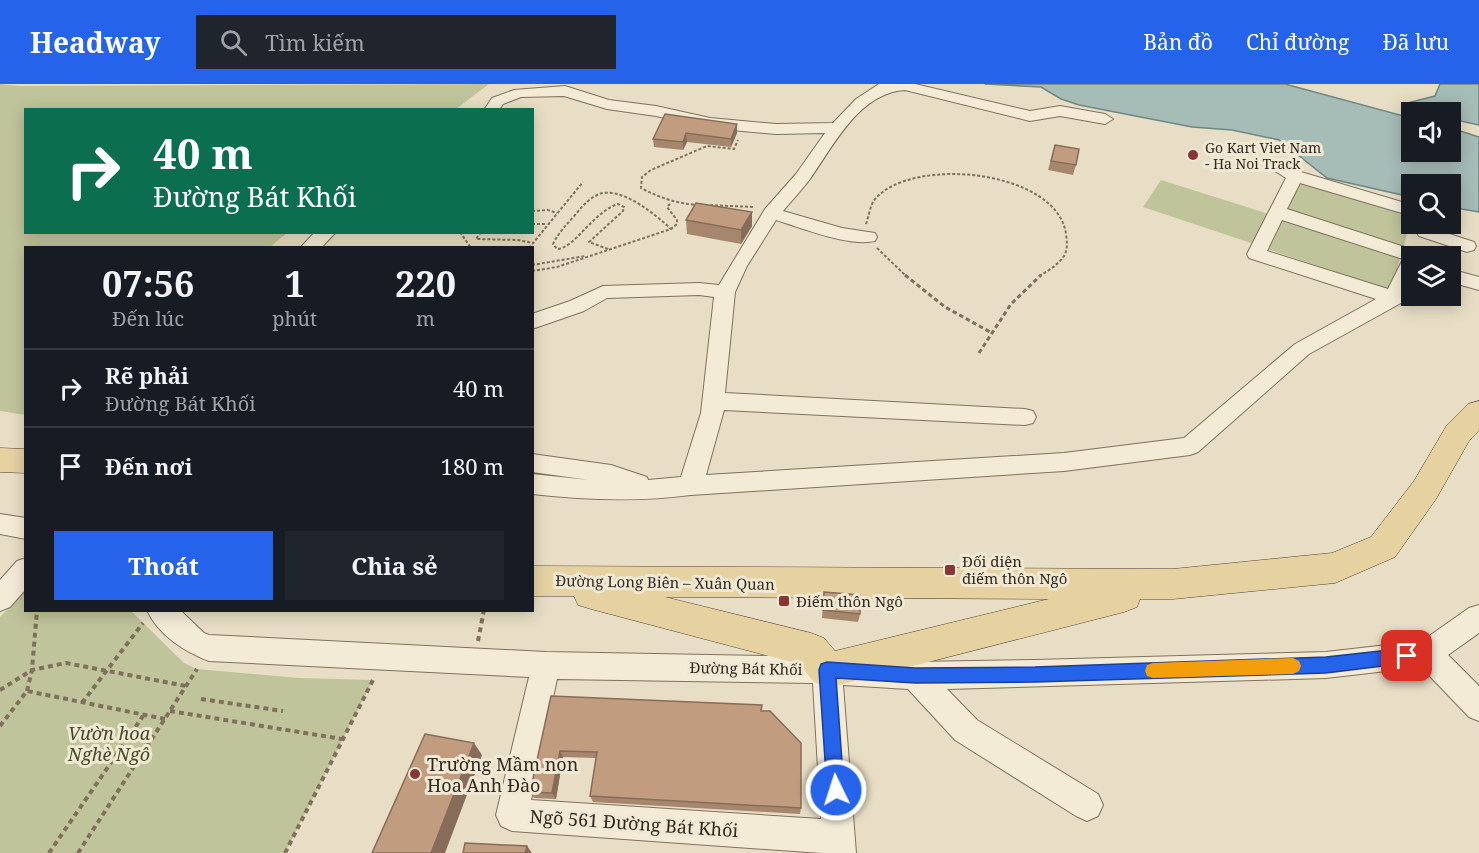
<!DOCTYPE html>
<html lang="vi">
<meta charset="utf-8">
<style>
body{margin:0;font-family:"Noto Serif",serif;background:#20242c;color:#f1f3f6;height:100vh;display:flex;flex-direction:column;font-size:22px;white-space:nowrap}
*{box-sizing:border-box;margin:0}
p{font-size:20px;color:#9ea1a6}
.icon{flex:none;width:33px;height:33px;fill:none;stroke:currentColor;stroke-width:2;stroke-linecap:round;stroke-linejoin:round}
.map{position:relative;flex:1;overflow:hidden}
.side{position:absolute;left:24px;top:162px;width:510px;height:366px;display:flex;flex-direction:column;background:#171b24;border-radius:0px;box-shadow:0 3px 15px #0003}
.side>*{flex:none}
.guide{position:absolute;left:24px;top:24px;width:510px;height:126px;border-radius:0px;box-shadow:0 3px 15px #0003;background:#0b6e4f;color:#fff;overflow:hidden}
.controls{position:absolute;left:1401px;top:18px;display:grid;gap:12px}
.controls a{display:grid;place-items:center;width:60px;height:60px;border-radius:0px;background:#171b24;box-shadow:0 3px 15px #0003;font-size:30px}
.pin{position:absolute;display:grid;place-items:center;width:51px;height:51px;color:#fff;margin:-26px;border-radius:12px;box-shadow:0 3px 9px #0006}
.me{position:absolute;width:66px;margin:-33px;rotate:356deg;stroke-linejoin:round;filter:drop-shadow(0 0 4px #0008)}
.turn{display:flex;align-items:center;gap:21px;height:126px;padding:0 30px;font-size:27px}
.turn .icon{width:78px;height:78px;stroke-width:2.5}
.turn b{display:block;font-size:42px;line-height:51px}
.eta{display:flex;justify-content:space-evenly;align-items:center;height:102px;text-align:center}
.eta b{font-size:36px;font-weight:700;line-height:42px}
.button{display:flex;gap:12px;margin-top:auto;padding:12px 30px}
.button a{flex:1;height:69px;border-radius:0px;background:#2563eb;color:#fff;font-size:24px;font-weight:700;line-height:69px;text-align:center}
.button a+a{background:#20242c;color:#f1f3f6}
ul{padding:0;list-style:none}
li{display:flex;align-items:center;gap:18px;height:78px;padding:0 30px;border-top:2px solid #363941}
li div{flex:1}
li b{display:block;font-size:22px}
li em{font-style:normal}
header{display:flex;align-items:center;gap:36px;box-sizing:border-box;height:84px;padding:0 30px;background:#2563eb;color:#fff}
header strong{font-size:28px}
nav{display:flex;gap:33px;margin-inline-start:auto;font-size:21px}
.search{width:420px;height:54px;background:#20242c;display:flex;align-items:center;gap:15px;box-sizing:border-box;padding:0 21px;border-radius:0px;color:#9ea1a6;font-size:22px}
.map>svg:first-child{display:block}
</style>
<header>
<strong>Headway</strong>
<div class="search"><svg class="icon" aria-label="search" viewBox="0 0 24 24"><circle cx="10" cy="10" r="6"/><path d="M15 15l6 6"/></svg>Tìm kiếm</div>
<nav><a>Bản đồ</a><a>Chỉ đường</a><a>Đã lưu</a></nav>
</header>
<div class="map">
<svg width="1479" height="769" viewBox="0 0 1479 769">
<rect width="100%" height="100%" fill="#e8dec5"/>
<!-- green -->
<g fill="#bfc49a">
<path d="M0,0L19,2L489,0L456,25L26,26V148L287,149L270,163L26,164L25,331L0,327Z"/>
<path d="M1161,96L1269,130L1254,160L1143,123Z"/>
<path d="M1298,98L1411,132L1404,163L1285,126Z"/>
<path d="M1281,134L1401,171L1391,206L1267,165Z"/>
<path d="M25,507L26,526L131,527L184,579L197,585L299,594L373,596L285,769H0V533Z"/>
</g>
<!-- water -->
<g fill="#a6bcb6" stroke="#6e8882" stroke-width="1.5">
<path d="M985,0H1285L1411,34L1412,68H1450L1451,44L1479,53V128L1451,123L1450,100H1412L1411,113L1327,94L1279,56L1232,46L1192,43L1079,21L1061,15L1041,3Z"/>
<path d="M1440,0H1479V41L1451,35L1450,28C1434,28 1420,30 1407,19L1435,12Z"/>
</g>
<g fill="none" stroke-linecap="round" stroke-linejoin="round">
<!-- minor casing -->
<g stroke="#80705d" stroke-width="2">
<g id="minor">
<path d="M879,0H915L1030,27L1060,22L1105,30L1113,35L1105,40L1060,32L1030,37L905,6C859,9 834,61 810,95C802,106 792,116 783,127L842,144L875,149L877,153L875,157C849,163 802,144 776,136L747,182L735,208L725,309L1025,325L1033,327L1036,333L1033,339L1025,341L724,326L706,391L1064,369L1184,354L1295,260L1376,215L1249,174L1247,170L1286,94L1264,80L1266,76H1278L1301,88L1412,121V132L1300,99L1287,125L1420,168L1422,172H1412V198L1401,219L1309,270L1198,368L1190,371L1064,387L691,411C637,418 586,416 532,410V390L589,396L532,388V370L611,381L647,393L648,396L681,393L701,329L714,213L699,211L607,214L584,227L532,245V230L570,217L603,202L699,199L719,201L765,125L796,90L825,49L776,50L710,44L656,32L607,25L564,12L521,13L503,20L499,26H484L492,14L514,6L565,2L609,16L656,22L710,34L776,40L833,39L856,15ZM1282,136L1403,175L1388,205L1267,167Z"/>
<path d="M1425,142L1474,158L1476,162L1474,166L1467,168L1419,152L1416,148L1419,144Z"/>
<path d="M315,148H336L321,164H300Z"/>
<path d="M1450,185L1479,193V206L1450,198Z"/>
<path d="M0,430L26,434V455L0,450Z"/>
<path d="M26,474V505L10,523L0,527V496L17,477Z"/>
<path d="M1479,521V549L1448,571L1479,602V637L1469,633L1421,583L1326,594L947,605L977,636L1098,710L1103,721L1098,732L1087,737L1076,732L955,656L908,605L843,601L856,769H822L512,747L501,742L496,731L529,593L209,577C185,568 158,551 147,526H180L204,549L209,551L546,568L827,573L915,578L1035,576L1326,568L1422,557L1469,524ZM557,595L813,599L821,735L531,716Z"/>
</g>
</g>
<!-- major casing -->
<g stroke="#4f3f31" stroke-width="1">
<g id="major">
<path d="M1479,317V347L1469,357L1436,415L1395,473L1335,499L1173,515H1140L1137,523L1124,528L827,604L814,598L799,580L591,525L578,521L574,512H532V482L1173,485L1332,469L1371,453L1414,397L1447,341L1468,320ZM665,513L1049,515L835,567L824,554L811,549Z"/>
<path d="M0,364L26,365V389L0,388Z"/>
</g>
</g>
<!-- path-far2 -->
<g stroke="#80705d" stroke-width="2" stroke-dasharray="3 2" stroke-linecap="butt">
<path d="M699,121C678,120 660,114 641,104L642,93L651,86L707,62L734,65L738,56"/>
<path d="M705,121L755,123"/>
<path d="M532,127L548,126L557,129"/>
<path d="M532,140H547"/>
<path d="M866,140C869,132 870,120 876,114C914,72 1057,86 1066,150C1067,158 1068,165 1064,172C1058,181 1048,187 1039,192"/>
<path d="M460,148L471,164"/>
<path d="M481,148L476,155L518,156L533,159"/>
<path d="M529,164L583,98"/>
<path d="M877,164L906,192"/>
<path d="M608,165L589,158L623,127L624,123L618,120C593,128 574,165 557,165L553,160C559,148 567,140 576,130C582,123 588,115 597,111C619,100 656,131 671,145"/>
<path d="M532,181L585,172"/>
<path d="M532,187L557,183L671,145L677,140V136L667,123L671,119"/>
</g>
<!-- path-far1 -->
<g stroke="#80705d" stroke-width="3" stroke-dasharray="4.5 3" stroke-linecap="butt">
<path d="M905,191L945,223L992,249"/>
<path d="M979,269L1011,220L1041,191"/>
</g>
<!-- path -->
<g stroke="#80705d" stroke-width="4" stroke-dasharray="5 4" stroke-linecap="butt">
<path d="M478,557L484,526"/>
<path d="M0,606L32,586L66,579L186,602"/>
<path d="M27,607L32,586L37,526"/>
<path d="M201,615L283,627"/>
<path d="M82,619L143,539"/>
<path d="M170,627L342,655"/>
<path d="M0,642L27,607L165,635"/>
<path d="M49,769L143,632"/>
<path d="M78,769L197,585"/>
<path d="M285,769L373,596"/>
</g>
<!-- minor -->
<use href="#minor" fill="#f4ebd7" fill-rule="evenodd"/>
<!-- major -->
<use href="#major" fill="#e6d2a1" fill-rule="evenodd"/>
</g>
<!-- wall -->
<g fill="#a6866d">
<path d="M665,30L737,49L731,63L687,58L683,66L654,63L653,55Z"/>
<path d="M1055,61L1076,81L1073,91L1048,86Z"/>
<path d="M752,128V142L741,160L687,150L686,136Z"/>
<path d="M824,508L860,530L858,538L822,534Z"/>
<path d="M551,612L761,627L801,724L800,730L593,718L590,712L596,674L563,673L556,715L534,714L530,708Z"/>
</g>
<!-- shaded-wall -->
<g fill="#876d59">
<path d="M737,40V49L731,63V55Z"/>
<path d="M686,49L687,58L683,66V58Z"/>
<path d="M752,128V142L741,160V146Z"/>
<path d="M474,659L482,671L445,769H431Z"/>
<path d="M560,667L563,673L556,715L552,709Z"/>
<path d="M527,762L532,769H525Z"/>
</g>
<!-- building -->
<g fill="#c19c7f" stroke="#876d59" stroke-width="1.5">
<path d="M665,30L737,40L731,55L686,49L683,58L653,55Z"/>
<path d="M1055,61L1079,65L1076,81L1051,77Z"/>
<path d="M696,119L752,128L741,146L686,136Z"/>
<path d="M824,508L860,511V530L823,526Z"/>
<path d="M551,612L762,621L761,627H770L801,659V724L590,712L597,668L560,667L552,709L530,708Z"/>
<path d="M425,650L474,659L431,769H372Z"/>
<path d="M465,759L527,762L525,769H463Z"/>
</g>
<!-- route -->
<path fill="#2563eb" stroke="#184099" stroke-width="1.5" d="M1407,564L1412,566L1415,572L1412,577L1407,579L1326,589L1035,598L915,599L836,594L844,706L842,713L836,715L829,713L827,706L819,586L821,580L827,578L915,584L1035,583L1326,573Z"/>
<!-- slow -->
<path fill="#f59e0b" d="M1293,574L1299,577L1301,582L1299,587L1293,590L1153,594L1147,592L1145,587L1147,581L1153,579Z"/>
<!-- markers -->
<g fill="#873635" stroke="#f0e8d3" stroke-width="2">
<circle cx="1193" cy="71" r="6"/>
<rect x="944" y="480" width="12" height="12" rx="3"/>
<rect x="778" y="511" width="12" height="12" rx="3"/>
<circle cx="415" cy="690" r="6"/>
</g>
<g text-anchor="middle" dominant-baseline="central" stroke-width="6" stroke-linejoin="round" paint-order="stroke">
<!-- far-poi labels -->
<g font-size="14" fill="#32291f" stroke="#f0e8d3" text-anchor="start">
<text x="1205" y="63">Go Kart Viet Nam<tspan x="1205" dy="16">- Ha Noi Track</tspan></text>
</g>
<!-- poi labels -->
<g font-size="15" fill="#32291f" stroke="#f0e8d3" text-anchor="start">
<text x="962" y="477">Đối diện<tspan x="962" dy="17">điếm thôn Ngô</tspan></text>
<text x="796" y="517">Điếm thôn Ngô</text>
</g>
<!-- street labels -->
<g font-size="15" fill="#32291f" stroke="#f0e8d3">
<text transform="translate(665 498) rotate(1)">Đường Long Biên – Xuân Quan</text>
<text transform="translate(746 584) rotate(1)">Đường Bát Khối</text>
</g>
<!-- near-park labels -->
<g font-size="18" font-style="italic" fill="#434c28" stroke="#f0e8d3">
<text x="109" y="649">Vườn hoa<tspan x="109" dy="21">Nghè Ngô</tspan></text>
</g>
<!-- near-poi labels -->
<g font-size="18" fill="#32291f" stroke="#f0e8d3" text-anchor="start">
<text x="427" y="680">Trường Mầm non<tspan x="427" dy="21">Hoa Anh Đào</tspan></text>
</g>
<!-- near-street labels -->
<g font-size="18" fill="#32291f" stroke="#f0e8d3">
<text transform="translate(634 739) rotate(4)">Ngõ 561 Đường Bát Khối</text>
</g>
</g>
</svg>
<div class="controls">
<a><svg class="icon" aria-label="sound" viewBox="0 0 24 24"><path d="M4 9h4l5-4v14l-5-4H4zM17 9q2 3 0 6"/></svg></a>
<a><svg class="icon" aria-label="search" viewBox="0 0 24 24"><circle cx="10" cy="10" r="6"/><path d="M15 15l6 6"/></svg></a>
<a><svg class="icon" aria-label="layers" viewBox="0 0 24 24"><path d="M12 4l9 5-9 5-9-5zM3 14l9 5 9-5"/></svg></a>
</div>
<div class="pin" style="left:1407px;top:572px;background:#d93025"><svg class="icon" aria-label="arrive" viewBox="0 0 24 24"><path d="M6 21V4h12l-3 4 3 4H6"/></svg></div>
<svg class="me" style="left:836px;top:706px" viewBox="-20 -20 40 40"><circle r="17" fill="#2563eb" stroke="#fff" stroke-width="3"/><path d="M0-11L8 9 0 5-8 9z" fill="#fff"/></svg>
<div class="guide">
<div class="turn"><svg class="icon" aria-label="right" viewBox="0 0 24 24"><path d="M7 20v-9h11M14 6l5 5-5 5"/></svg><div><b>40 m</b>Đường Bát Khối</div></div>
</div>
<section class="side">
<div class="eta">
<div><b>07:56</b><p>Đến lúc</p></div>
<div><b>1</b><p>phút</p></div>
<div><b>220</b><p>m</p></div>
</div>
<ul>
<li><svg class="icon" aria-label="right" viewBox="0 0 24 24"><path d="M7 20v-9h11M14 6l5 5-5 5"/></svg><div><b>Rẽ phải</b><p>Đường Bát Khối</p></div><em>40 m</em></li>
<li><svg class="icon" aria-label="arrive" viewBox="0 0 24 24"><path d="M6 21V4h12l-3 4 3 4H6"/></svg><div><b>Đến nơi</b></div><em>180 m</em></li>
</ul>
<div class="button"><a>Thoát</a><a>Chia sẻ</a></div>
</section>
</div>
